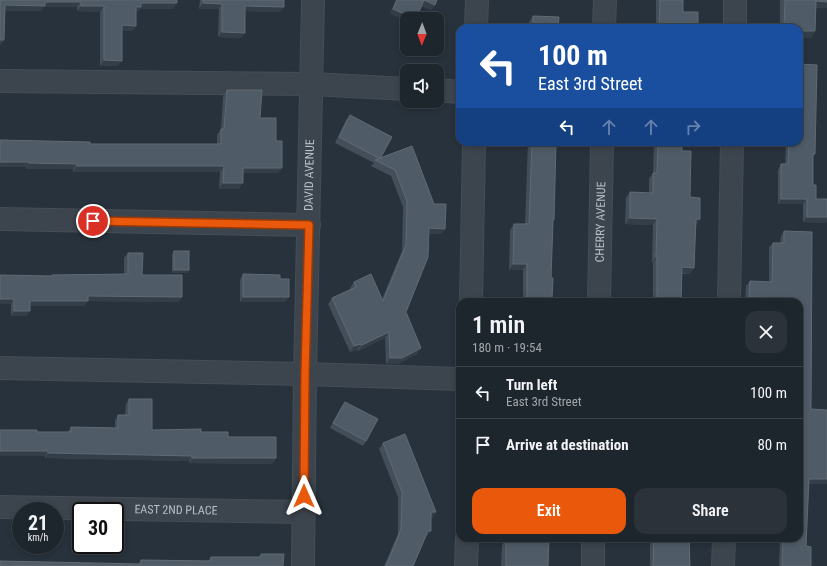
<!DOCTYPE html>
<meta charset="utf-8">
<style>
body{margin:0;font-family:"Roboto Condensed",sans-serif;background:#2b3239;color:#f1f3f6;height:100vh;display:flex;flex-direction:column;font-size:15px;white-space:nowrap}
*{box-sizing:border-box;margin:0}
p{font-size:13px;color:#a1a5aa}
.icon{flex:none;width:22px;height:22px;fill:none;stroke:currentColor;stroke-width:2;stroke-linecap:round;stroke-linejoin:round}
.map{position:relative;flex:1;overflow:hidden}
.details{position:absolute;left:456px;top:298px;width:347px;height:244px;display:flex;flex-direction:column;background:#1e262d;border-radius:12px;box-shadow:0 2px 6px #0003,0 0 0 1px #3c4349}
.details>*{flex:none}
.guide{position:absolute;left:456px;top:24px;width:347px;height:122px;border-radius:12px;box-shadow:0 2px 6px #0003,0 0 0 1px #3c4349;background:#1a4fa0;color:#fff;overflow:hidden}
.needle{width:26px;rotate:181deg}
.tools{position:absolute;left:400px;top:12px;display:grid;gap:8px}
.tools a{display:grid;place-items:center;width:44px;height:44px;border-radius:8px;background:#1e262d;box-shadow:0 2px 6px #0003,0 0 0 1px #3c4349;font-size:20px}
.speed{position:absolute;left:12px;top:502px;display:flex;gap:8px;font-size:20px;font-weight:700;text-align:center}
.speed>*{display:grid;place-content:center;width:52px;height:52px;border-radius:50%;background:#1e262d;box-shadow:0 2px 6px #0003,0 0 0 1px #3c4349;line-height:1}
.speed small{font-size:10px;font-weight:400}
.speed .limit{border:2px solid #111;border-radius:6px;background:#fff;color:#111}
.pin{position:absolute;display:grid;place-items:center;width:34px;height:34px;color:#fff;margin:-17px;border:2px solid #fff;border-radius:50%;box-shadow:0 1px 4px #0007}
.me{position:absolute;width:44px;margin:-22px;rotate:0deg;stroke-linejoin:round;filter:drop-shadow(0 0 3px #0008)}
.turn{display:flex;align-items:center;gap:14px;height:84px;padding:0 16px;font-size:18px}
.turn .icon{width:52px;height:52px;stroke-width:2.5}
.turn b{display:block;font-size:28px;line-height:34px}
.lanes{display:flex;align-items:center;height:38px;padding:0 16px;background:#0003;justify-content:center;gap:20px;direction:ltr}
.lanes .off{opacity:.35}
.round{display:grid;place-items:center;flex:none;width:42px;height:42px;border-radius:12px;background:#2b3239}
.headline{display:flex;align-items:center;justify-content:space-between;height:68px;padding:0 16px}
h1{font-size:24px;font-weight:600;line-height:30px}
.cta{display:flex;gap:8px;margin-top:auto;padding:8px 16px}
.cta a{flex:1;height:46px;border-radius:12px;background:#ea580c;color:#fff;font-size:16px;font-weight:600;line-height:46px;text-align:center}
.cta a+a{background:#2b3239;color:#f1f3f6}
ul{padding:0;list-style:none}
li{display:flex;align-items:center;gap:12px;height:52px;padding:0 16px;border-top:1px solid #3c4349}
li div{flex:1}
li b{display:block;font-size:15px}
li em{font-style:normal}
.map>svg:first-child{display:block}
</style>
<div class="map">
<svg width="827" height="566" viewBox="0 0 827 566">
<rect width="100%" height="100%" fill="#28323c"/>
<g fill="none" stroke-linecap="round" stroke-linejoin="round">
<!-- minor casing -->
<g stroke="#454d56" stroke-width="24">
<g id="minor">
<path d="M476,28L477,0"/>
<path d="M604,28L605,0"/>
<path d="M735,28V0"/>
<path d="M0,81L312,84L407,89"/>
<path d="M437,90L460,92"/>
<path d="M0,219L309,225"/>
<path d="M471,302L474,142"/>
<path id="s1" d="M599,302L602,142"/>
<path d="M729,302L732,142"/>
<path d="M0,368L305,374L460,379"/>
<path id="s2" d="M0,507L304,512"/>
<path id="s3" d="M303,566L305,374L313,0"/>
<path d="M466,566L467,538"/>
<path d="M593,566V538"/>
<path d="M723,566L724,538"/>
</g>
</g>
<!-- minor -->
<use href="#minor" stroke="#3c444d" stroke-width="22"/>
</g>
<!-- wall -->
<g fill="#434e5a">
<path d="M0,0H177L173,9H140L137,12H136V26L132,31H122L118,66H100V12L77,11V7H43L41,11H5L4,40L0,45Z"/>
<path d="M200,0H284L280,12L245,11V33L241,38L218,37L219,9H199Z"/>
<path d="M396,0H437L435,5L431,10L422,6L390,14Z"/>
<path d="M656,0H683V12L698,28H656Z"/>
<path d="M770,0H827L816,8L815,31L811,38H799V28H780V0Z"/>
<path d="M533,16L558,28H529V22Z"/>
<path d="M227,90L260,118L276,141L278,173H243L239,189H219L220,172H73V169H26V167H0V140L90,144H217V135L221,129L223,96Z"/>
<path d="M350,115L380,158L412,146L434,204L445,229L441,234H429L406,312L417,354L398,364H386L385,338L358,351L357,350L350,352L328,304L332,298L351,289L350,288L354,282L382,299L402,251L403,207L391,176L371,166L374,163L335,143L346,120Z"/>
<path d="M528,142H556L551,278L552,299L558,302H523V270H509L510,230L514,224H525Z"/>
<path d="M654,142H682V151L690,197L700,219L696,225L690,274H682L681,302H653V263H652L653,225L625,224L626,198L630,192L649,193V179L653,173Z"/>
<path d="M786,142H799L815,154L813,157V185L816,199L826,223L803,222V204H778V170L781,164H785Z"/>
<path d="M784,231L812,232L811,409L827,410V483L826,484H808L806,546L811,547V566H779L780,538H799V302H745L746,286L750,281L769,282V247L773,243H780L781,236Z"/>
<path d="M174,251L189,270L187,273H172V254Z"/>
<path d="M128,253L142,275L179,302L87,301L84,306H30L27,316H11V304H0L51,276L52,275L124,274V258Z"/>
<path d="M243,274L285,302H240V280Z"/>
<path d="M129,399L152,430L201,432L228,437L276,458L272,464L189,463V461L45,458V456L37,432H68L71,427L115,428V420L118,415H125L126,404Z"/>
<path d="M345,402L366,441L363,446L330,428L341,407Z"/>
<path d="M383,443L433,518H431V531L427,536H426L413,566H384L398,534V497L379,449Z"/>
<path d="M520,538H549L548,566H501L502,545L506,539H520Z"/>
<path d="M637,538H689L690,566H650V541L637,540Z"/>
<path d="M261,554L283,566L138,564L141,560L208,561L211,557H259Z"/>
</g>
<!-- shaded-wall -->
<g fill="#333e49">
<path d="M424,0L435,5L431,10L420,6Z"/>
<path d="M816,1L827,2V8H811Z"/>
<path d="M45,2H81L77,7H43L41,11H1L5,5Z"/>
<path d="M141,3H177L173,9H140L137,12H132L136,7Z"/>
<path d="M203,3L222,4L219,9H199Z"/>
<path d="M81,6H104L100,12L77,11Z"/>
<path d="M245,6L284,7L280,12L242,11Z"/>
<path d="M393,9L416,19H407V21L390,14Z"/>
<path d="M122,25L136,26L132,31H118Z"/>
<path d="M799,31H815L811,38H799Z"/>
<path d="M222,32L245,33L241,38L218,37Z"/>
<path d="M0,40H4L0,45Z"/>
<path d="M104,60L122,61L118,66H100Z"/>
<path d="M0,162H29L26,167H0Z"/>
<path d="M29,163L77,164L73,169H26Z"/>
<path d="M77,166H224L220,172H73Z"/>
<path d="M243,168H282L278,173H239Z"/>
<path d="M223,183H243L239,189H219Z"/>
<path d="M781,199H807L803,204H778Z"/>
<path d="M807,217H827V221L826,223L803,222Z"/>
<path d="M630,218L657,219L653,225L625,224Z"/>
<path d="M696,219H700L696,225Z"/>
<path d="M429,228L445,229L441,234H425Z"/>
<path d="M656,257H657L653,263H652Z"/>
<path d="M513,264H527L523,270H509Z"/>
<path d="M682,267L694,268L690,274L678,273Z"/>
<path d="M174,270H189L187,273H172Z"/>
<path d="M88,296L182,297L179,302L87,301L84,306H27L30,301Z"/>
<path d="M243,297H289L285,302H240Z"/>
<path d="M749,297L780,298L777,302H745Z"/>
<path d="M0,299H14L11,304H0Z"/>
<path d="M14,311H30L27,316H11Z"/>
<path d="M389,332L385,338L358,351L362,345Z"/>
<path d="M361,344L357,350L350,352L354,346Z"/>
<path d="M421,348L417,354L398,364H386L390,358Z"/>
<path d="M0,451H48L45,456H0Z"/>
<path d="M48,453L192,456L189,461L45,458Z"/>
<path d="M192,458H276L272,464L189,463Z"/>
<path d="M809,479H827V483L826,484H805Z"/>
<path d="M431,512H436L433,518H428Z"/>
<path d="M428,531H431L427,536H424Z"/>
<path d="M639,538H652L650,541L637,540Z"/>
</g>
<!-- building -->
<g fill="#4f5b66" stroke="#606a75">
<path d="M0,0H177V3H141V7H136V26L122,25V61L104,60V6H81V2H45V6L5,5L4,40H0Z"/>
<path d="M203,0H284V7L245,6V33L222,32V4L203,3Z"/>
<path d="M397,0H437L435,5L424,0L416,19L393,9Z"/>
<path d="M660,0H683V12H698V28H659Z"/>
<path d="M785,0H827V2L816,1L815,31H799V28H784Z"/>
<path d="M533,16L559,17L558,28H533Z"/>
<path d="M799,64L817,65L815,154L813,153V185H816V199H827V217H807V199H781V164H788L789,142H799Z"/>
<path d="M227,90H262L260,118H276V141H282V168H243V183H223L224,166H77V164L29,163V162H0V140L90,142V144H221V129H224Z"/>
<path d="M350,115L392,137L380,159L339,137Z"/>
<path d="M532,142H556L554,220H553L551,278H553L552,299H558V302H527V264H513L514,224H529Z"/>
<path d="M658,142H682V151H691L690,197L700,198V219H696L694,268L682,267L681,302H657V257H656L657,219L630,218V192L653,193V173H657Z"/>
<path d="M412,146L434,204H446L445,229L429,228L428,257L406,312L421,348L402,358H390L389,332L362,345L361,344L354,346L332,298L356,287L354,282L371,274L383,301L406,245L407,201L395,170L375,160Z"/>
<path d="M784,231L812,232L811,409L827,410V479H809L806,546L811,547V566H782L783,538H799V302H780V298L749,297L750,281L772,282L773,243H784Z"/>
<rect x="174" y="251" width="15" height="19"/>
<path d="M128,253H143L142,275H182V297L88,296V301H30V311H14V299H0V275L52,276V275L128,274Z"/>
<path d="M243,274L280,275V279H289V297H243Z"/>
<path d="M129,399H152V430L201,429V432H228V437H276V458H192V456L48,453V451H0V430H37V432H71V427L118,428V415H129Z"/>
<path d="M345,402L378,419L366,441L333,423Z"/>
<path d="M405,434L436,512H431V531H428L413,566H386L401,529L402,492L383,443Z"/>
<path d="M524,538H549L548,566H506V539H524Z"/>
<path d="M654,538H689L690,566H653Z"/>
<path d="M261,554H284L283,566H0V561L141,564V560L211,561V557H261Z"/>
</g>
<g fill="none" stroke-linecap="round" stroke-linejoin="round">
<!-- route casing -->
<g stroke="#983908" stroke-width="10">
<path id="route" d="M93,221L309,225L305,374L304,496"/>
</g>
<!-- route -->
<use href="#route" stroke="#ea580c" stroke-width="7"/>
</g>
<g text-anchor="middle" dominant-baseline="central" stroke-width="4" stroke-linejoin="round" paint-order="stroke">
<!-- street labels -->
<g font-size="12" fill="#b8bfc8" stroke="#202932">
<text stroke="none"><textPath href="#s3" startOffset="391">DAVID AVENUE</textPath></text>
<text stroke="none"><textPath href="#s1" startOffset="80">CHERRY AVENUE</textPath></text>
<text stroke="none"><textPath href="#s2" startOffset="176">EAST 2ND PLACE</textPath></text>
</g>
</g>
</svg>
<div class="tools">
<a><svg class="needle" viewBox="-14 -14 28 28"><path d="M0-13l5 13h-10z" fill="#e53935"/><path d="M0 13l5-13h-10z" fill="#a1a5aa"/></svg></a>
<a><svg class="icon" aria-label="sound" viewBox="0 0 24 24"><path d="M4 9h4l5-4v14l-5-4H4zM17 9q2 3 0 6"/></svg></a>
</div>
<div class="speed"><div>21<small>km/h</small></div><div class="limit">30</div></div>
<div class="pin" style="left:93px;top:221px;background:#d93025"><svg class="icon" aria-label="arrive" viewBox="0 0 24 24"><path d="M6 21V4h12l-3 4 3 4H6"/></svg></div>
<svg class="me" style="left:304px;top:496px" viewBox="-20 -20 40 40"><path d="M0-17L14 15 0 8-14 15z" fill="#ea580c" stroke="#fff" stroke-width="4"/></svg>
<div class="guide">
<div class="turn"><svg class="icon" aria-label="left" viewBox="0 0 24 24"><path d="M17 20v-9H6M10 6l-5 5 5 5"/></svg><div><b>100 m</b>East 3rd Street</div></div>
<div class="lanes"><svg class="icon" aria-label="left" viewBox="0 0 24 24"><path d="M17 20v-9H6M10 6l-5 5 5 5"/></svg><svg class="icon off" aria-label="ahead" viewBox="0 0 24 24"><path d="M12 20V5M6 11l6-6 6 6"/></svg><svg class="icon off" aria-label="ahead" viewBox="0 0 24 24"><path d="M12 20V5M6 11l6-6 6 6"/></svg><svg class="icon off" aria-label="right" viewBox="0 0 24 24"><path d="M7 20v-9h11M14 6l5 5-5 5"/></svg></div>
</div>
<section class="details">
<div class="headline"><div><h1>1 min</h1><p>180 m · 19:54</p></div><a class="round"><svg class="icon" aria-label="close" viewBox="0 0 24 24"><path d="M6 6l12 12M18 6L6 18"/></svg></a></div>
<ul>
<li><svg class="icon" aria-label="left" viewBox="0 0 24 24"><path d="M17 20v-9H6M10 6l-5 5 5 5"/></svg><div><b>Turn left</b><p>East 3rd Street</p></div><em>100 m</em></li>
<li><svg class="icon" aria-label="arrive" viewBox="0 0 24 24"><path d="M6 21V4h12l-3 4 3 4H6"/></svg><div><b>Arrive at destination</b></div><em>80 m</em></li>
</ul>
<div class="cta"><a>Exit</a><a>Share</a></div>
</section>
</div>
